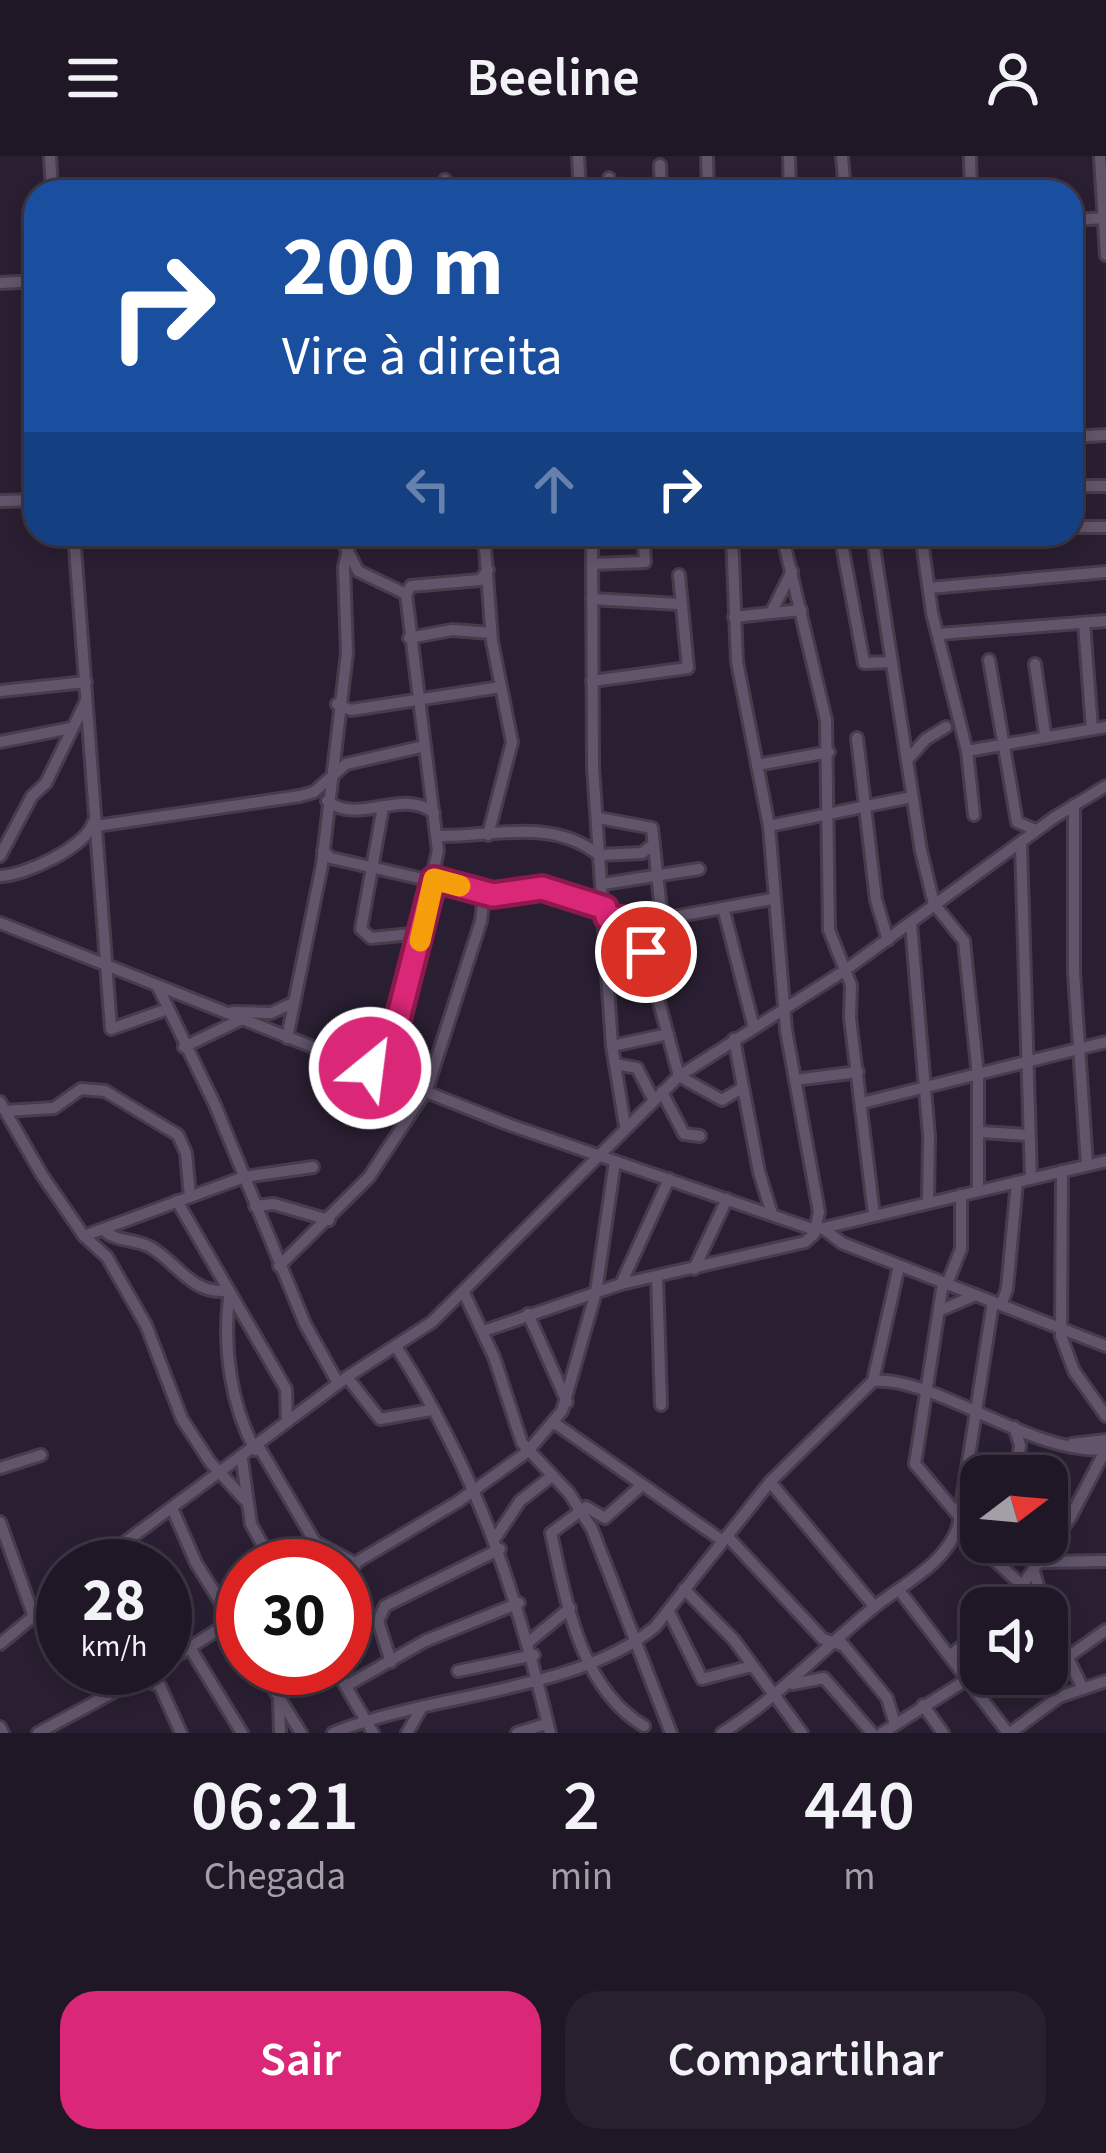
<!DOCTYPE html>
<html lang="pt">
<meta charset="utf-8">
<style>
body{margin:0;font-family:"Source Sans 3",sans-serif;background:#28202e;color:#f1f3f6;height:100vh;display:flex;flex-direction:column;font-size:45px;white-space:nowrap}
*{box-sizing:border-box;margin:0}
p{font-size:39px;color:#a29fa7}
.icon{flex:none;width:66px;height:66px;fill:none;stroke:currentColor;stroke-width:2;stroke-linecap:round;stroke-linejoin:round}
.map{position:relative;height:1577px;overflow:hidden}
.details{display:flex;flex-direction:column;background:#201726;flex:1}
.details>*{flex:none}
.banner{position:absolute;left:24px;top:24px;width:1059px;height:366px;border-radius:36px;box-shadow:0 6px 18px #0003,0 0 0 3px #3d3643;background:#1a4fa0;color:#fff;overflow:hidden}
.needle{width:78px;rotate:74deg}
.tools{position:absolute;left:960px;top:1299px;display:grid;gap:24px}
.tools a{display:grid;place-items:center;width:108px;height:108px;border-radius:24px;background:#201726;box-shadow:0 6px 18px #0003,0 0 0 3px #3d3643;font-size:60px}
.speed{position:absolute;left:36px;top:1383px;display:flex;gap:24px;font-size:60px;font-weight:700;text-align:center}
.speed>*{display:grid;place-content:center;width:156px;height:156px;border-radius:50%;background:#201726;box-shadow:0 6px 18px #0003,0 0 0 3px #3d3643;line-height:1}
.speed small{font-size:30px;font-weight:400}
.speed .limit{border:18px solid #d22;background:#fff;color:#111}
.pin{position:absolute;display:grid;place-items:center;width:102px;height:102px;color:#fff;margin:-51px;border:6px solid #fff;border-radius:50%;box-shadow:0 3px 12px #0007}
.me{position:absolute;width:132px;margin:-66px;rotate:29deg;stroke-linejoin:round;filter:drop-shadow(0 0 9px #0008)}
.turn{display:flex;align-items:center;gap:42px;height:252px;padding:0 60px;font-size:54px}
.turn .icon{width:156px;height:156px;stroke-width:2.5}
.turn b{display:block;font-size:84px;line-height:102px}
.lanes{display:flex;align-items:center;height:114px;padding:0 60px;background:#0003;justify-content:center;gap:60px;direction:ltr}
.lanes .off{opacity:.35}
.eta{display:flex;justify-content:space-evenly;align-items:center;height:204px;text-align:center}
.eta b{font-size:72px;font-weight:600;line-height:84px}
.button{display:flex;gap:24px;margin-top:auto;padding:24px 60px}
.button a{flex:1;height:138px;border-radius:36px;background:#db2777;color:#fff;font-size:48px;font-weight:600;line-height:138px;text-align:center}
.button a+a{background:#28202e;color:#f1f3f6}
header{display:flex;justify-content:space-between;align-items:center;height:156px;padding:0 60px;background:#201726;font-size:54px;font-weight:600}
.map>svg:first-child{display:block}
</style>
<header><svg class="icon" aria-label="menu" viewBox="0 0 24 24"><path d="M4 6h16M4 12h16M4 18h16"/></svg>Beeline<svg class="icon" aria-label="person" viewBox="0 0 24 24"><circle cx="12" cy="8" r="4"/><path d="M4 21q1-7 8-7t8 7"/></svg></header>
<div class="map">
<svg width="1106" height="1577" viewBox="0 0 1106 1577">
<rect width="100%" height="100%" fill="#2a1f32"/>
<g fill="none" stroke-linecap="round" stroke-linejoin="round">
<!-- minor casing -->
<g stroke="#463c4c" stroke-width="16">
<g id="minor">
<path d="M50,0L52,36"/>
<path d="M578,0L580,36"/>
<path d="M707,0L708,36"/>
<path d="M789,0L790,36"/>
<path d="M842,0L845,36"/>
<path d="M970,0L971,36"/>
<path d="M1100,0L1106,99"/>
<path d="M660,9L661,36"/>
<path d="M609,22L610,36"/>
<path d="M445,24L446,36"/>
<path d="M1071,64L1106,62"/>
<path d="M0,127L36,125"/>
<path d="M1071,281L1106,279"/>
<path d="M1071,330H1106"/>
<path d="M0,345L36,344"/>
<path d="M1071,371H1106"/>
<path d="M74,378L111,873L165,854"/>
<path d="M339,378L358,415L406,438"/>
<path d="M484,378L492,485L512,586L488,679"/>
<path d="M592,378L593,611L612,890L625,970"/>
<path d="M782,378L826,564L829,774L851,829L850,862L874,1059"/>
<path d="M840,378L864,507L892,506"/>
<path d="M872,378L921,695L934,748L964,785L978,920V1035"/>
<path d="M921,378L932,457L967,595L974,659"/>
<path d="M592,408L645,406L643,378"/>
<path d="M929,432L1106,416"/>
<path d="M406,438L411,430L480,424L488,414"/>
<path d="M592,443L679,448"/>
<path d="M772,455L792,415"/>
<path d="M734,461L801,454"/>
<path d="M1084,467L1092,573"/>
<path d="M939,478L1106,465"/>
<path d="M409,482L452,474L491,477"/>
<path d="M989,504L1017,666L1036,674"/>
<path d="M1035,508L1045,578"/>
<path d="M592,525L688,512L679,419"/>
<path d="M0,535L86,526"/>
<path d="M337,548L351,554L501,531"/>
<path d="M857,582L876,744L888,784"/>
<path d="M0,586L71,572"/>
<path d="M967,595L1106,571"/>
<path d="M910,601L926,583L946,571"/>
<path d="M757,609L829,596"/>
<path d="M327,645C361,670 401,631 434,657"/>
<path d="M1074,649V817L1087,1009"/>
<path d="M383,651L361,773L371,782L422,777"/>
<path d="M599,662L652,672L662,763"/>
<path d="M96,670L300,640L314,636L346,608L425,590"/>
<path d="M769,670L912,641"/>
<path d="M438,680C493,681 551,661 599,699L642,697L654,688"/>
<path d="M1021,689L1031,1022"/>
<path d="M323,695L331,702L493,739L541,732L605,752"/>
<path d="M0,700L32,640L46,627L86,545"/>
<path d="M0,720C24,720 86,691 93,667"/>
<path d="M603,728L699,713"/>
<path d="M724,755L754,872"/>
<path d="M607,761L662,763L772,743"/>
<path d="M637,765L679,920L722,944L742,932"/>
<path d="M0,767L510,969L815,1074L1106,1005"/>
<path d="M911,768L929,980L928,1047"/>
<path d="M158,831L215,949L305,1168L338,1227"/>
<path d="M233,856L271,857L293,847"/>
<path d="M287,882L322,709L347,497L344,411L352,378"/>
<path d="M734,883L759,1016L772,1058"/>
<path d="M612,890L668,878"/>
<path d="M184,891L240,864"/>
<path d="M615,908L637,912L653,943"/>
<path d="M370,912L398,864L438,695L406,438"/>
<path d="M795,924L858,916"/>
<path d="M662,936L684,978L700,980"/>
<path d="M0,946L42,1019L84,1080L107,1101L146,1169L182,1263L210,1306L247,1346"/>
<path d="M862,947L1106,886"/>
<path d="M6,955L54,952L81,933L105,935L178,979L186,997L190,1041"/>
<path d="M981,976L1028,979"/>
<path d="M1062,1015L1061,1180L1074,1215L1106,1260"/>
<path d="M177,1045L286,1233L287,1266"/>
<path d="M255,1050L274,1048L329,1064"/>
<path d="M824,1073L842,1087L1106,1190"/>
<path d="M103,1074C118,1087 134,1082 150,1091C177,1106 190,1137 225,1135"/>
<path d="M84,1080L244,1021L313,1011"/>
<path d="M279,1110L369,1021L427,933L481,765L484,737"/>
<path d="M694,1113L727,1043"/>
<path d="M657,1121L661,1249"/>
<path d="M943,1127L915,1308L958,1359"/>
<path d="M621,1128L669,1023"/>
<path d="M947,1128L961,1093V1039"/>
<path d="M464,1137L494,1201L522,1287L569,1337L592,1373L671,1577"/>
<path d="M229,1142C223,1193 231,1249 255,1294"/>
<path d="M1001,1149L1007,1133L1017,1026"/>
<path d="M941,1154L976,1139"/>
<path d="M528,1158L567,1246"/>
<path d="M484,1175L621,1128L805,1086L814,1078L819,1056L786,874L769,670L737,506L732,378"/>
<path d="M397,1192C477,1317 516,1434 550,1577"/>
<path d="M347,1221L380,1263L431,1254"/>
<path d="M873,1225C934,1219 1034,1301 1106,1293"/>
<path d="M553,1266L723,1385"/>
<path d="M1014,1271L1020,1289L1016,1320"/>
<path d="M1072,1288L1106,1284"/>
<path d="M259,1291L329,1410"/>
<path d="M242,1304L251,1368L274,1410"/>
<path d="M0,1312L41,1299"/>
<path d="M770,1326L874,1450"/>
<path d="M642,1329L605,1362L586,1351L551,1377C566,1444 580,1532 644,1570"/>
<path d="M172,1352L196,1407L243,1482"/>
<path d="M0,1366L34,1461"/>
<path d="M958,1371L1024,1431"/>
<path d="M727,1380L823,1483L842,1489"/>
<path d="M496,1381L520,1345L552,1320"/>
<path d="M319,1388L356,1408"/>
<path d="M996,1404L1001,1386"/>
<path d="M1040,1406L1106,1405"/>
<path d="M93,1410L347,1221L432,1166L679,920L844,815L1055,661L1106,630"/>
<path d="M345,1413L459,1345L527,1296L562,1255L596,1136L615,1005"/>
<path d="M1034,1416L1045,1452"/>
<path d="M684,1433L734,1484L802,1577"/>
<path d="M899,1434L1008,1577"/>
<path d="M1006,1452L1070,1362L1106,1293"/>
<path d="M669,1456L702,1523L752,1510"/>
<path d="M1047,1459L1083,1533"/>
<path d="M530,1485L570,1452"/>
<path d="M840,1485L887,1542L895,1568"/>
<path d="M0,1488L63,1436"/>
<path d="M190,1492L242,1577"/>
<path d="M952,1498L981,1475"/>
<path d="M1065,1503L1106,1474"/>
<path d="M391,1506L378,1465L385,1450L500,1393"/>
<path d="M165,1507L243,1458"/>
<path d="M261,1512L301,1577"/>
<path d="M335,1512L373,1577"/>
<path d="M458,1515L534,1499"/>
<path d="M143,1523L160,1530L181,1577"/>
<path d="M793,1528L824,1522L872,1577"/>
<path d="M346,1530L425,1485L519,1447"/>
<path d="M279,1544L280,1577"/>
<path d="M923,1549L943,1577"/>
<path d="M0,1571L3,1577"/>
<path d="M38,1577L158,1512"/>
<path d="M333,1577C429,1537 575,1537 655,1471L770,1326L873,1225L899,1110"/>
<path d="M407,1577L422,1551"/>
<path d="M517,1577L543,1569"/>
<path d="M722,1577C779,1541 821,1494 872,1453C902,1428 944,1410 958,1371L993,1146"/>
<path d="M882,1577L968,1523"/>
<path d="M1010,1577L1059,1541L1106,1525"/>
</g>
</g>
<!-- minor -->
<use href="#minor" stroke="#62556b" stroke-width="10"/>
</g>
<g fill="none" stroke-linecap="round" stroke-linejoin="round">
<!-- route casing -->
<g stroke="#8e194d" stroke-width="30">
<path id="route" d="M370,912L398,863L434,723L493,739L542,732L605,752L607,761L637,765L646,796"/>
</g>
<!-- route -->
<use href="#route" stroke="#db2777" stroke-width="21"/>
<!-- slow -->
<path stroke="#f59e0b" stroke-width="21" d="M420,785L434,723L460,730"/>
</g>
</svg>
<div class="tools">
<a><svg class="needle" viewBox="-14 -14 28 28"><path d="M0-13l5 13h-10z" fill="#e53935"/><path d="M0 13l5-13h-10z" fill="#a29fa7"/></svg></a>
<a><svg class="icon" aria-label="sound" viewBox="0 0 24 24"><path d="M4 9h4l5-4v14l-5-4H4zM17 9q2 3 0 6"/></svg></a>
</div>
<div class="speed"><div>28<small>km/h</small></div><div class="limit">30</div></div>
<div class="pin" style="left:646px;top:796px;background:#d93025"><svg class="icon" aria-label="arrive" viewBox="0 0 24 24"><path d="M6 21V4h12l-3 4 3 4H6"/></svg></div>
<svg class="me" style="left:370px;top:912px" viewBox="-20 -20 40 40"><circle r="17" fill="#db2777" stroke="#fff" stroke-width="3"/><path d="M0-11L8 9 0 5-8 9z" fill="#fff"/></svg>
<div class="banner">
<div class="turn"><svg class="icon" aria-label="right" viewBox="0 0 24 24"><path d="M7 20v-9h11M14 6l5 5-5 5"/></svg><div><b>200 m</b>Vire à direita</div></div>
<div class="lanes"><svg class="icon off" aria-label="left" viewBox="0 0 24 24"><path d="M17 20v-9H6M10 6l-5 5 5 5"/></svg><svg class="icon off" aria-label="ahead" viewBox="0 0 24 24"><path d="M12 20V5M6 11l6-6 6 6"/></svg><svg class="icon" aria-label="right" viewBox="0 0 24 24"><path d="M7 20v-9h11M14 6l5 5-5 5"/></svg></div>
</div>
</div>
<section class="details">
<div class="eta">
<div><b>06:21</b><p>Chegada</p></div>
<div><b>2</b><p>min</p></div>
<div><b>440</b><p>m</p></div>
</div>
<div class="button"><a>Sair</a><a>Compartilhar</a></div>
</section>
